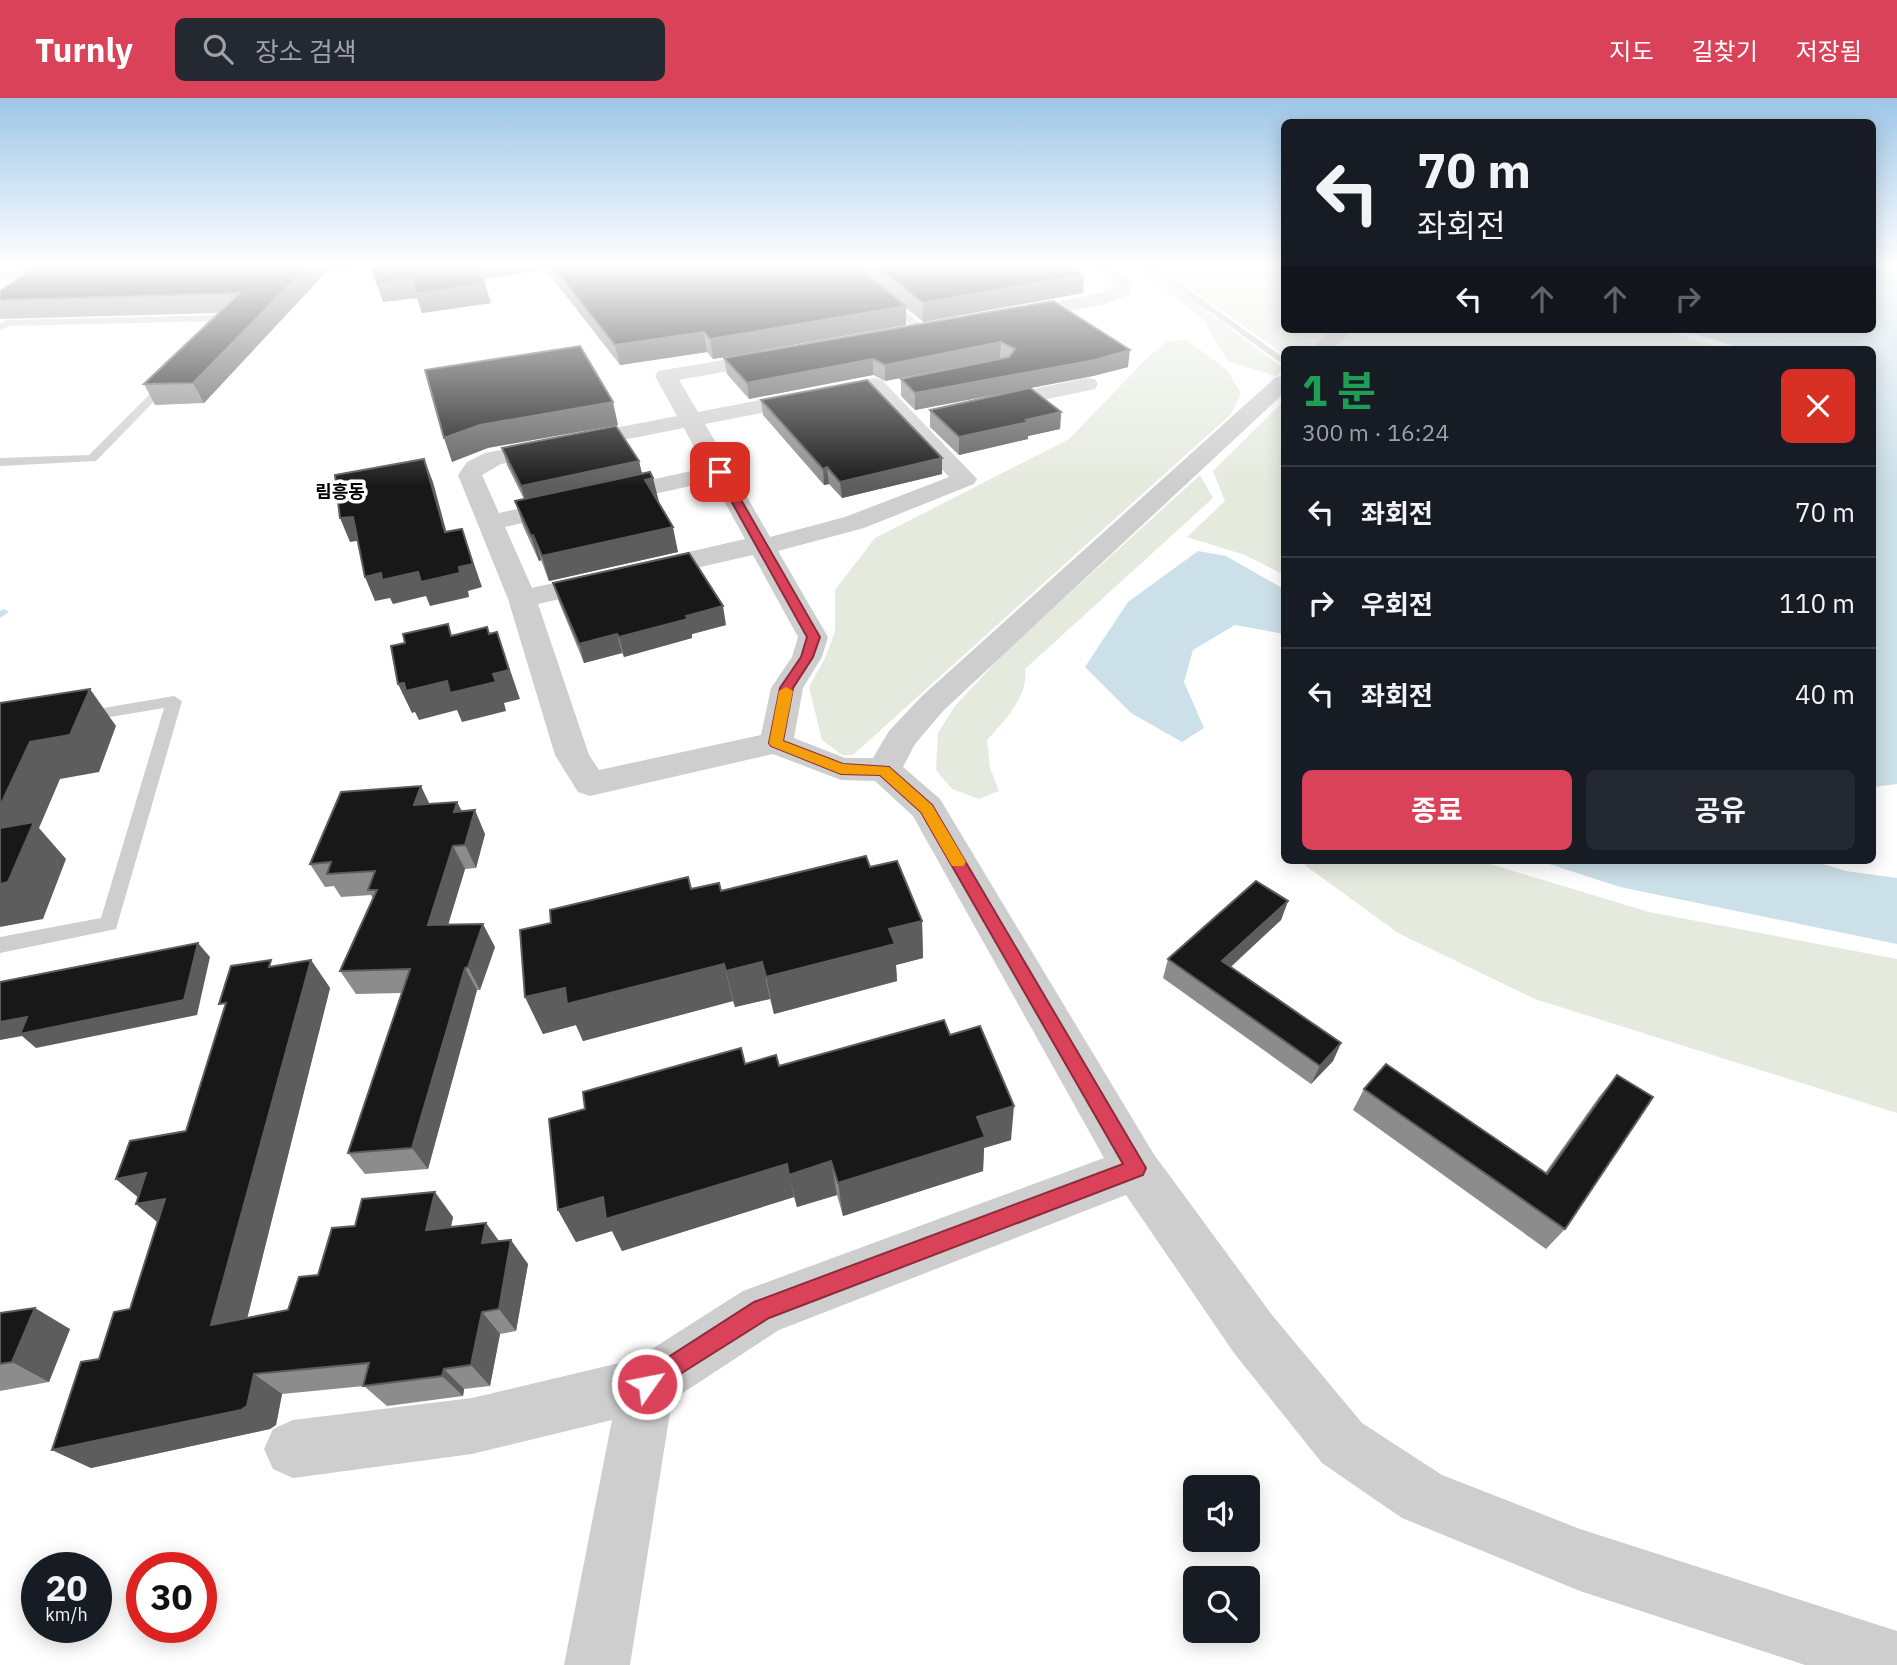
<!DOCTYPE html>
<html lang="ko">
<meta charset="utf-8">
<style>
body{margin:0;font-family:"IBM Plex Sans","Noto Sans KR",sans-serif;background:#242831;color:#f1f3f6;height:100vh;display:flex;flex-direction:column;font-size:26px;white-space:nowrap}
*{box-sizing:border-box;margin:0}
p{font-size:23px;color:#9ea1a6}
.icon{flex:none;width:38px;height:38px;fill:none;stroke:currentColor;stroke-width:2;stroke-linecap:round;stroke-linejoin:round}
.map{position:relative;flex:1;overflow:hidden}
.sheet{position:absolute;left:1281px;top:248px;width:595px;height:518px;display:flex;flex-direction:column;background:#171b24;border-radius:10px;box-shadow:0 4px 18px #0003}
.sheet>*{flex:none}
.top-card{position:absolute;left:1281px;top:21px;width:595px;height:214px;border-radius:10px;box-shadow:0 4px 18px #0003;background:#171b24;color:#f1f3f6;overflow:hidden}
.controls{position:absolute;left:1183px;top:1377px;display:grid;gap:14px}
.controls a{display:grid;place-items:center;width:77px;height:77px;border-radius:10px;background:#171b24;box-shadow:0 4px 18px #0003;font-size:35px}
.speed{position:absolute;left:21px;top:1454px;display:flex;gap:14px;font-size:35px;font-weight:700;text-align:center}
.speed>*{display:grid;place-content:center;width:91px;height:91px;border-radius:50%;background:#171b24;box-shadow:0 4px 18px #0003;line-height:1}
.speed small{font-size:18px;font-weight:400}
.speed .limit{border:10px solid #d22;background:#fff;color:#111}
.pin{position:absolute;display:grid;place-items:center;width:60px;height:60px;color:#fff;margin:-30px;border-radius:14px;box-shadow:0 4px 10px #0006}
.me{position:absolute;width:77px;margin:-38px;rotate:57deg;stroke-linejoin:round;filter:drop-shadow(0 0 5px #0008)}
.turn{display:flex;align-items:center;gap:24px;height:147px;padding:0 21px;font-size:32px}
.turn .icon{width:91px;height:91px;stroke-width:2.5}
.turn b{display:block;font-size:49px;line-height:60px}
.lanes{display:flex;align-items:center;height:66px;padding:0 21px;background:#0003;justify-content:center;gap:35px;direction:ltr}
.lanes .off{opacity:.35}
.round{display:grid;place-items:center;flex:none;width:74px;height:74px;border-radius:10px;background:#242831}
.summary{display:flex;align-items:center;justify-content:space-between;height:119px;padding:0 21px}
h1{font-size:42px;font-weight:700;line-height:52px;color:#1e9e55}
.button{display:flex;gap:14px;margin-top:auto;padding:14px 21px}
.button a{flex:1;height:80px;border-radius:10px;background:#da4259;color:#fff;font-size:28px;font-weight:700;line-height:80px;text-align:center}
.button a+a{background:#242831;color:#f1f3f6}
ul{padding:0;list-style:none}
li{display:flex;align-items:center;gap:21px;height:91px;padding:0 21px;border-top:2px solid #363941}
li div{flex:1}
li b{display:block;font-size:26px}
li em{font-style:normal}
header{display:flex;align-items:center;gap:42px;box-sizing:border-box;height:98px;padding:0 35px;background:#da4259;color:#fff}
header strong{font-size:33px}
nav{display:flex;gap:38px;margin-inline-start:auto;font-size:24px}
.search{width:490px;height:63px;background:#242831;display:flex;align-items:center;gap:18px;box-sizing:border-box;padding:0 24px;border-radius:10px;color:#9ea1a6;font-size:26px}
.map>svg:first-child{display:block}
</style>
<header>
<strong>Turnly</strong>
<div class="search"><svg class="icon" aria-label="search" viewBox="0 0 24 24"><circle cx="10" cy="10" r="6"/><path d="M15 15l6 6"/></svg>장소 검색</div>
<nav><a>지도</a><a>길찾기</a><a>저장됨</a></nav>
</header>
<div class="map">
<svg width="1897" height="1567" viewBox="0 0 1897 1567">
<rect width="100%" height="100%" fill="#fff"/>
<!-- green -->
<g fill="#e5eade">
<path d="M1133,169H1148L1284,271L1276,278L1228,263L1201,219Z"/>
<path d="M1160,169H1284V231H1332L1310,252H1284V256Z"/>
<path d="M1354,231L1652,232L1670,234L1727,252H1330Z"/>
<path d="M1187,242L1227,272L1241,296L1231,316L853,657H842L822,642L809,589L826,558L835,533V492L875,440L1069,341L1147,260L1168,243Z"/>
<path d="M1284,303V477L1245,457L1187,439L1225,403L1213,373Z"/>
<path d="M1200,377L1213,400L1025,571C1029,598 1004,623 987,642L990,670L999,693L979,701L952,691L936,672L938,635L955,608L1004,555Z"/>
<path d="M1304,763H1480L1649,814L1897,861V1015L1535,901L1398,835L1306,768Z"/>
</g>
<!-- water -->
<g fill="#cce0e9">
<path d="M1873,169H1897V686L1873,689L1872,252H1746L1679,231H1872Z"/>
<path d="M1198,453L1226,458L1284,491V536L1235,527L1193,552L1184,584L1204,630L1182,644L1131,615L1085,569L1128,504Z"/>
<path d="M1540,763H1813L1846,773L1897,780V846L1620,789Z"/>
</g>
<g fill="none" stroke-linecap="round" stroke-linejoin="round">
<!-- stream -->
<path fill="#cce0e9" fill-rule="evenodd" d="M4,511L9,514L0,520V513Z"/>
<!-- lane -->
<g fill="#cecece" fill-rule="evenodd">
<path d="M1147,169H1157L1284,260V267Z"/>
<path d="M883,201H889L928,231V235H920L883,205Z"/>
<path d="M231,217L236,220L225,229L220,226L222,223L9,228L0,233V225L7,222Z"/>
<path d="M165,281L174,283L96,363L0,368V360L89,357Z"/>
<path d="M174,598L182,603L116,831L0,855V839L101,820L164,610L80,624L74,623L72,619L74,615Z"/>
</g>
<!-- street -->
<g fill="#cecece" fill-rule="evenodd">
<path d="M1093,169H1113L1131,185L1129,197L1103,207L1008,224L998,218L1008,212L1098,196L1113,190V187Z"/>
<path d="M78,170L87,175L84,179L0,182V172Z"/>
<path d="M1332,231H1354L1332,252H1310Z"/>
<path d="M777,253L784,255L787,259L784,263L679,282L698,314L874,280L882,282L977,381L974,386L864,430L778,453L828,539L822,559L803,590L794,640L845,660H873L889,633L922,598L1276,279L1284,278V295L944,612L915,646L903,669L940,701L1153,1055L1272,1217L1362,1325L1442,1377L1580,1431L1897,1533V1567H1805L1580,1493L1402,1420L1322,1365L1234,1255L1126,1097L779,1232L672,1302L630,1567H564L612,1322L472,1356L293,1380L273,1371L264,1351L273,1331L293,1322L472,1300L636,1261L743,1193L1104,1060L913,718L875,683L841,682L773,656L590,698L578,694L555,657L508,501L458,377L467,364L485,355L677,318L655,278L658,273ZM869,294L949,379L845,419L770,439L705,326ZM684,330L705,370L499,415L482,377L501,366ZM713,383L745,441L532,490L505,429ZM753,457L798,539L792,559L771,590L761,637L599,672L589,657L538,506Z"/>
<path d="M1087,280L1095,281L1098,286L1095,291L987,314L979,312L976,307L979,302L987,300Z"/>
</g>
</g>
<!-- wall -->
<g fill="#8c8c8c">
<path d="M36,169H363L328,172L204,305L155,307L144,286L219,215L0,221V193Z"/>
<path d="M372,169H1072L1084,177L1083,195L923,224L906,210V227L713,261L707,254L620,267L545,171L483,181L491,205L422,215L417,200L383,204Z"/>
<path d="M1053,203L1128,269L1093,278L915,312L901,298V281L1001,261L885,283L873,277L749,301L727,276L724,260Z"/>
<path d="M761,302L942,376L842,400L829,386L824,387L763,317Z"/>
<path d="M930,312L1061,314L1060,331L1028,338V341L959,357L930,329Z"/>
<path d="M502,350L639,363L642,376L659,404L678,454L549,483L541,462L539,463L523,428L515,403L524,401L507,367Z"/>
<path d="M553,485L726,527L692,536V540L624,559L622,555L584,565L559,504Z"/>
<path d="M457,704L462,713L485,736L476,770L465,771L448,827L495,849L480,892H477L428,1071L365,1076L348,1055L402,895L356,896L340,873L373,801L371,797L341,799L334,788L325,789L310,766L430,706Z"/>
<path d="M870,769L922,823L923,860L896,867L897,883L774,916L770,901L735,909L733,903L583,943L576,927L543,936L525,899L692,791L721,793Z"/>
<path d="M1288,803L1281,822L1231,869L1341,945L1333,963L1311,986L1163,880L1168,861Z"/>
<path d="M311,862L330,890L247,1220L288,1212L318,1177L453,1119L451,1129L486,1125L499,1143L528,1166L516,1233L500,1236L490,1288L464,1291L463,1298L387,1308L364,1288L282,1296L276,1327L270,1331L91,1370L52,1352L99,1261L130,1211L157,1124L136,1106L138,1099L116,1081L186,1033L276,868Z"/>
<path d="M950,937L1011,1042L984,1050L983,1073L843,1118L837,1097L797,1109L794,1099L622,1153L612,1133L576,1144L558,1112L585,1011L745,966L779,968Z"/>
<path d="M1617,977L1565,1131L1546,1151L1353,1012L1364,991L1545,1075L1599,999Z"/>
<path d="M0,1215L70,1231L49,1284L0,1293Z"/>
</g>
<!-- shaded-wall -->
<g fill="#5d5d5d">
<path d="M307,169H363L328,172L204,305L193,285Z"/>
<path d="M476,169H545V171L479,182Z"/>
<path d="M1084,177L1083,195L923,224V205Z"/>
<path d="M411,181L485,186L491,205L422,215L417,200L383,204L377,186Z"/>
<path d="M906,208V227L713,261L710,241Z"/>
<path d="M704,234L707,254L620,267L615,247Z"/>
<path d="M1001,244L1000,260L885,283V267Z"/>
<path d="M1130,252L1128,269L1093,278L915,312V295Z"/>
<path d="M873,261V277L749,301L747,285Z"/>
<path d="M613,304L618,327L488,350L452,364L444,340L480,327Z"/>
<path d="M1061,314L1060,331L1028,338V341L959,357V339Z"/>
<path d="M942,360V376L842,400L840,384Z"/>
<path d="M424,361L433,384L453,458L445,434Z"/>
<path d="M639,363L643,381L526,406L521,388Z"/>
<path d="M827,369L829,386L824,387L823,371Z"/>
<path d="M653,380L659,404L645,382Z"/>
<path d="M353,419L363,442L350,444L340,420Z"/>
<path d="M673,429L678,454L549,483L542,458Z"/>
<path d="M462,431L482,489L468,493L469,499L430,508L426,498L393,506L390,500L375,503L365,479L381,475L418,474L459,469Z"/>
<path d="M533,437L541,462L539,463L531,438Z"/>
<path d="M723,508L726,527L692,536V540L624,559L619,539L686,518Z"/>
<path d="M497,534L520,601L504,605L506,613L462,624L457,612L419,622L415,614L412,615L398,586L404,585L447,583L493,576Z"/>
<path d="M617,536L622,555L584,565L579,546Z"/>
<path d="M90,591L116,628L99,674L60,681L39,730L66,761L43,821L0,829V708L30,644Z"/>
<path d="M421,688L432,711L414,707Z"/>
<path d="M457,704L468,727L454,714Z"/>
<path d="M475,712L485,736L476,770L465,747Z"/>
<path d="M453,748L465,771L441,850L428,827Z"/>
<path d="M1288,803L1281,822L1216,882L1222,863Z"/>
<path d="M922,823L923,860L896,867L897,883L774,916L766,879L889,831Z"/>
<path d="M483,826L495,849L480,892L468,869Z"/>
<path d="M198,845L210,859L197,917L36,950L22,938L0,942V924Z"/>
<path d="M311,862L330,890L240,1249L211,1227Z"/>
<path d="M762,864L770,901L735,909L726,873Z"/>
<path d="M724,866L733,903L583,943L576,927L543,936L525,899L565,890Z"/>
<path d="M465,870L477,892L428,1071L412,1050Z"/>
<path d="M1341,945L1333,963L1311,986L1320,968Z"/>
<path d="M1014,1008L1011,1042L984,1050L983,1073L843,1118L838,1085L977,1019Z"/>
<path d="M831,1063L837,1097L797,1109L789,1077Z"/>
<path d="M787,1066L794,1099L622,1153L612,1133L576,1144L558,1112L603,1099Z"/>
<path d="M146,1075L175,1100L166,1131L136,1106L145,1105L116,1081Z"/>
<path d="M435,1094L453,1119L445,1156L426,1132Z"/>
<path d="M486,1125L503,1149L482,1145Z"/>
<path d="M511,1142L528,1166L516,1233L499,1211Z"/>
<path d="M35,1210L70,1231L49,1284L12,1264Z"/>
<path d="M482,1214L500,1236L490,1288L471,1267Z"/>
<path d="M444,1271L464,1291L463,1298L442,1278Z"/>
<path d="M254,1276L282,1296L276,1327L270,1331L91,1370L52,1352Z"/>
</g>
<!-- building -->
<g fill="#181818" stroke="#5d5d5d" stroke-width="2">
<path d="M36,169H307L193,285L144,286L240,195L0,202V193Z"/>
<path d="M372,169H477L485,186L416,196L411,181L377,186Z"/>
<path d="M553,169H857L906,208L710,241L704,234L615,247Z"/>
<path d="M877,169H1072L1084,177L923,205Z"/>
<path d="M1053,203L1130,252L1095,262L915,295L901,281L1009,259L1015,251L1001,244L885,267L873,261L747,285L724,260Z"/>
<path d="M580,248L613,304L480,327L444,340L425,272Z"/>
<path d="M867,282L942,360L840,384L827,369L823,371L761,302Z"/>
<path d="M1030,290L1061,314L1026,322L1029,324L959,339L930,312Z"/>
<path d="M616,328L639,363L521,388L502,350Z"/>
<path d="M424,361L445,434L462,431L473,466L459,469L460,475L421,484L418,474L382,482L381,475L365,479L353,419L340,420L335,377Z"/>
<path d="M650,374L653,380L645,382L673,429L542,458L533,437L531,438L515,403Z"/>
<path d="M689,455L723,508L686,518L688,521L619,539L617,536L579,546L553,485Z"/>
<path d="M448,526L451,538L487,529L489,536L497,534L509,572L493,576L496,584L450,595L447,583L406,593L404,585L398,586L391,548L405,545L403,536Z"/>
<path d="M90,591L70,637L30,644L0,708V605Z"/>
<path d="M421,688L414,707L457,704L454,714L475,712L465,747L453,748L428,827L483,826L468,869L465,870L412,1050L348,1055L410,871L340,873L377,792H368L375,773L327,776L331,764L310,766L341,694Z"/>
<path d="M34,724L8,784L0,786V730Z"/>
<path d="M866,758L870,769L897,763L922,823L889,831L895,846L766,879L762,864L726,873L724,866L567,906L565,890L525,899L520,832L551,825L550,812L688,779L691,791L719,785L721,793Z"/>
<path d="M1256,783L1288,803L1222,863L1341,945L1320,968L1168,861Z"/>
<path d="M198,845L184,902L20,936L27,919L0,924V884Z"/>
<path d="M271,862L269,869L311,862L211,1227L288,1212L299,1179L318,1177L332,1130L355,1128L362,1101L435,1094L426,1132L486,1125L482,1145L511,1142L499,1211L482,1214L471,1267L444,1271L442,1278L363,1288L369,1265L254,1276L247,1308L241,1312L52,1352L81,1264L99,1261L114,1214L130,1211L165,1101L136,1106L146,1075L116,1081L130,1043L186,1033L226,905L219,906L231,868Z"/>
<path d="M944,922L950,937L980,928L1014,1008L977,1019L985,1039L838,1085L831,1063L789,1077L787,1066L606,1121L603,1099L558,1112L549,1021L585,1011L583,994L741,950L745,966L776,957L779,968Z"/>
<path d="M1386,966L1547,1076L1617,977L1653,999L1565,1131L1364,991Z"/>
<path d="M35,1210L12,1264L0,1266V1215Z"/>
</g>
<!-- sky -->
<linearGradient id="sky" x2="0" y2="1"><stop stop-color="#9dc6e8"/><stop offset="0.43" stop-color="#fff"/><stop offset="1" stop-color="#fff" stop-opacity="0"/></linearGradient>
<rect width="1897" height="389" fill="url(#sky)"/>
<!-- route -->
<path fill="#da4259" stroke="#8e2b3a" stroke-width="2" d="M720,371L725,374L820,539L813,559L793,590L783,643L843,666L889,669L932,707L1146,1070L1143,1077L769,1220L647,1297L639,1294L635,1286L639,1278L754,1204L1123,1066L921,714L880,677L841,676L771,648L769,645L780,590L801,559L807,539L715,374Z"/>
<!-- slow -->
<path fill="#f59e0b" d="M786,589L793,593L783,643L843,666L889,669L932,707L966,764L963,768H952L921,714L880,677L841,676L771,648L769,645L779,593Z"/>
<g text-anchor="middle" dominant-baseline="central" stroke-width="7" stroke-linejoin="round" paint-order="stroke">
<!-- far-quarter labels -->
<g font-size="18" font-weight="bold" fill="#000" stroke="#fff">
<text x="340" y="393">림흥동</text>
</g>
</g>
</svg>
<div class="controls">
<a><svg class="icon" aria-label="sound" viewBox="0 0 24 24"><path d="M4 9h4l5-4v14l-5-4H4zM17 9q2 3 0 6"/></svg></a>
<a><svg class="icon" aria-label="search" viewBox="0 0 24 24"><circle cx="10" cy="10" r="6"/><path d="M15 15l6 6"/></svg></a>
</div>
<div class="speed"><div>20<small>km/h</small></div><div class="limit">30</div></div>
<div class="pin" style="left:720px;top:374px;background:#d93025"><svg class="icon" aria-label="arrive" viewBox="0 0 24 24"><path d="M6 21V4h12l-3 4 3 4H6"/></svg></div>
<svg class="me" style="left:647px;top:1286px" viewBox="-20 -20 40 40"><circle r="17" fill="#da4259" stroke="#fff" stroke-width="3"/><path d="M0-11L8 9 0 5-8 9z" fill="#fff"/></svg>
<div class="top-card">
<div class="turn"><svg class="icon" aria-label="left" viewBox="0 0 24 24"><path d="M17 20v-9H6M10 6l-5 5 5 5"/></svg><div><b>70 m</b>좌회전</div></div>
<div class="lanes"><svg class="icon" aria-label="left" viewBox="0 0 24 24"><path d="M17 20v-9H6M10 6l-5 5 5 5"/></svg><svg class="icon off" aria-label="ahead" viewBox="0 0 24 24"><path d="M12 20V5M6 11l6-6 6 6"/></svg><svg class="icon off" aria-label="ahead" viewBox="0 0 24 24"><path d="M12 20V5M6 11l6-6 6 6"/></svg><svg class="icon off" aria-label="right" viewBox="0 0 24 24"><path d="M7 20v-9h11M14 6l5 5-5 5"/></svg></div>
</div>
<section class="sheet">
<div class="summary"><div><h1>1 분</h1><p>300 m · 16:24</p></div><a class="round" style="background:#d93025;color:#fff"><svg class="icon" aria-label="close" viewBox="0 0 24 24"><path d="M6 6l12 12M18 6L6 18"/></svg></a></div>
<ul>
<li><svg class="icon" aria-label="left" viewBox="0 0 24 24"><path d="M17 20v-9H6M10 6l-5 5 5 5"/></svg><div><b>좌회전</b></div><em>70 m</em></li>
<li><svg class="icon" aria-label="right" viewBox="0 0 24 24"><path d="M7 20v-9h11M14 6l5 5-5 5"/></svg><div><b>우회전</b></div><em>110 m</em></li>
<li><svg class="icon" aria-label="left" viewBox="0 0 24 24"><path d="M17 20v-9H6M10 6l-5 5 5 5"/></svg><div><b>좌회전</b></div><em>40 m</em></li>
</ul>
<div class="button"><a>종료</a><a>공유</a></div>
</section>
</div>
